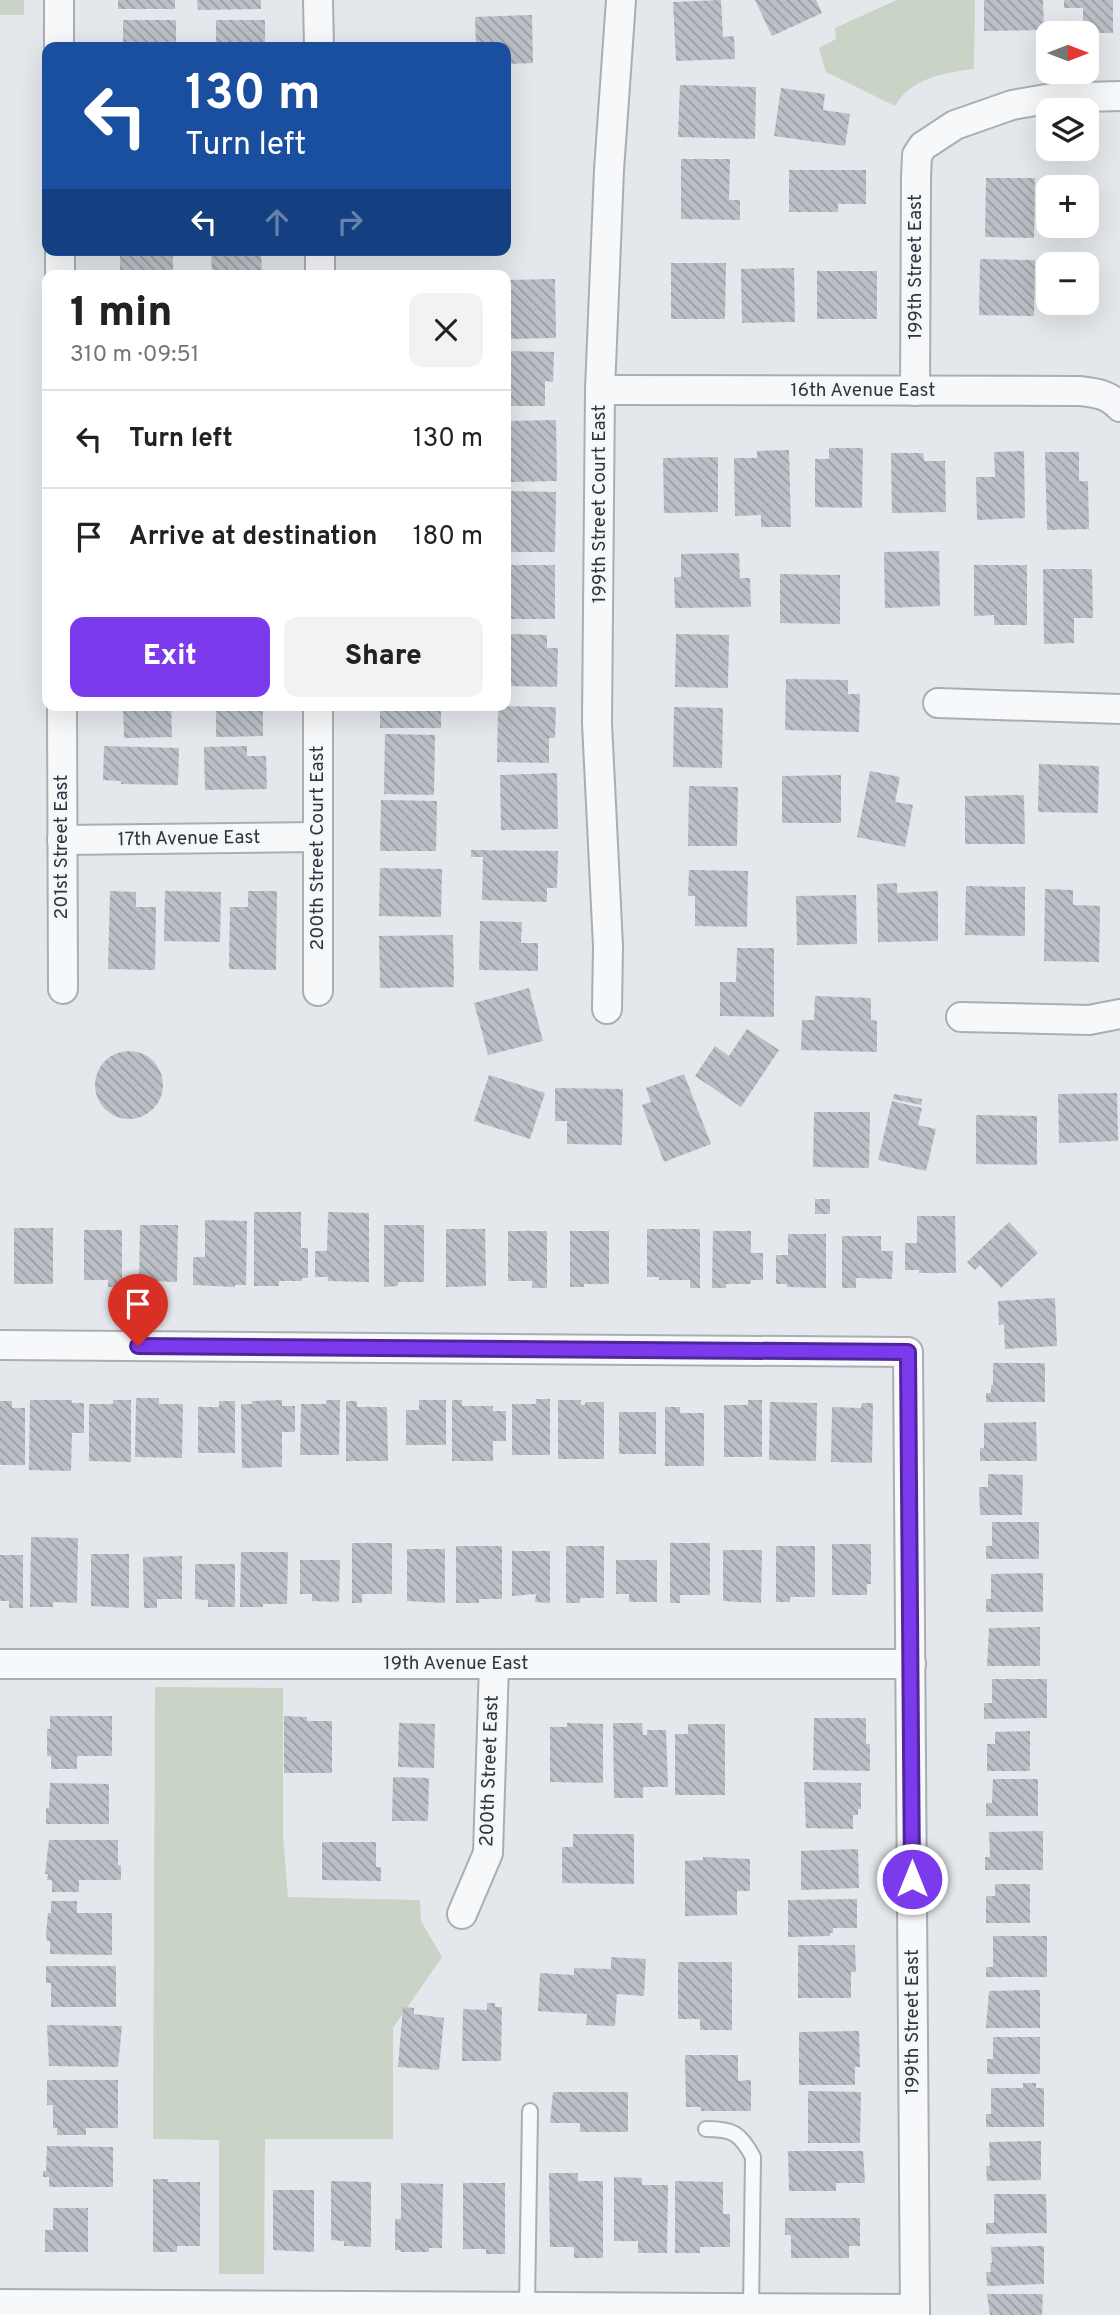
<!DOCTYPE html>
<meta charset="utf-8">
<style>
body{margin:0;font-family:Overpass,sans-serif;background:#f2f2f2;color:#222;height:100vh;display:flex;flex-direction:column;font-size:26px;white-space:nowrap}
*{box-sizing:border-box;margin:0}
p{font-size:23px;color:#767676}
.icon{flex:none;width:38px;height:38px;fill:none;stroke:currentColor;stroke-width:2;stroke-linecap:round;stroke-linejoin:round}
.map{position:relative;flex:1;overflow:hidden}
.drawer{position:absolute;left:42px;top:270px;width:469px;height:441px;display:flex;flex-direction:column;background:#fff;border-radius:14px;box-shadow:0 7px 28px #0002}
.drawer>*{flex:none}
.guide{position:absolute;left:42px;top:42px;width:469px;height:214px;border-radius:14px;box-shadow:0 7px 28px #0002;background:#1a4fa0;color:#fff;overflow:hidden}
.needle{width:46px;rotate:90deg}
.buttons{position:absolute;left:1036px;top:21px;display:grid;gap:14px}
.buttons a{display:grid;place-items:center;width:63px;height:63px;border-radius:14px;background:#fff;box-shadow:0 7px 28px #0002;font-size:35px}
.pin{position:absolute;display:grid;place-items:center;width:60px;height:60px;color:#fff;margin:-72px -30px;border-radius:50% 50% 50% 0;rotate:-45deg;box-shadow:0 0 7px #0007}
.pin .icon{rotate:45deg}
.me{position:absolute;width:77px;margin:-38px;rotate:0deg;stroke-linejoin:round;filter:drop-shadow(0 0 5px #0008)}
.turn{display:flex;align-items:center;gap:24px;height:147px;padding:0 28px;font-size:32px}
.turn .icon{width:91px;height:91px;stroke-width:2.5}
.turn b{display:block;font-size:49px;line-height:60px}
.lanes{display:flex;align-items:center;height:66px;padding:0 28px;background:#0003;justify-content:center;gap:35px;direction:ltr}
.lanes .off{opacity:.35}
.round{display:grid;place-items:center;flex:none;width:74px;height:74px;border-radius:14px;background:#f2f2f2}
.head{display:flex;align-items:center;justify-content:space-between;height:119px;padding:0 28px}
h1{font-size:42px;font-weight:800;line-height:52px}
.primary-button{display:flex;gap:14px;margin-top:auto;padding:14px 28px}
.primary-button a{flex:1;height:80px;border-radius:14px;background:#7c3aed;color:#fff;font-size:28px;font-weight:800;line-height:80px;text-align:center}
.primary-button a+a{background:#f2f2f2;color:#222}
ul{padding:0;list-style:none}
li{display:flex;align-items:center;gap:21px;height:98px;padding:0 28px;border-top:2px solid #e0e0e0}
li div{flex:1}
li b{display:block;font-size:26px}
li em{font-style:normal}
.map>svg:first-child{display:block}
</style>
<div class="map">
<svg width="1120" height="2315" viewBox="0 0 1120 2315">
<defs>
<pattern id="building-back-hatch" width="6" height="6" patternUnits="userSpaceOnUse" patternTransform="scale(1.75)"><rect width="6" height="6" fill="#bbc0c7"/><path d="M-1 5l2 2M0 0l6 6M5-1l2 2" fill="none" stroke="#989da3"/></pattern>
</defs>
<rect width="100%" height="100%" fill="#e4e7eb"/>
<!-- park -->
<g fill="#cad4c6">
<rect x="0" y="0" width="24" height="15"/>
<path d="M897,0H975L974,69C944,73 911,78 895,106L826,72L819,48L836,39L835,28Z"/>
<path d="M155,1687L283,1688V1836L288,1897L420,1900L421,1921L442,1957L393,2028V2139H265L264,2274H219V2140L153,2139Z"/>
</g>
<!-- building -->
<g fill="url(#building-back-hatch)">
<rect x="118" y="0" width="57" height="9"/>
<path d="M197,0H261V9L198,10Z"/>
<path d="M721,0L723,37L734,36L735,59L676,61L673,2Z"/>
<path d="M755,0H816L822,13L772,36Z"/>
<path d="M984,0H1043L1044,30L984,31Z"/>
<path d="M1064,0H1113V33H1083V8H1064Z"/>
<path d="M532,15L533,63L506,64V47H476L475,17Z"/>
<rect x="123" y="20" width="53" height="27"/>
<rect x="216" y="20" width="49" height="27"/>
<path d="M680,85L756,87L755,139L678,137Z"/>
<path d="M781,88L825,94L823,110L850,114L845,146L774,136Z"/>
<path d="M681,159H730L729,200H740V220L681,219Z"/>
<path d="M789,170H866V204H838V212H789Z"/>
<path d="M986,178H1035L1034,238L985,237Z"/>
<rect x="120" y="250" width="53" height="25"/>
<path d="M211,250H261L262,275H212Z"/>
<path d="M980,259L1035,260L1034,316L979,315Z"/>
<path d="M671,263H726L725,319H671Z"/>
<path d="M794,268L795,322L742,323L741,269Z"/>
<rect x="817" y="271" width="60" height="48"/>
<path d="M555,279L556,338L506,339V320H510L509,280Z"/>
<path d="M506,351L554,352L553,382L545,381V406H506Z"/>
<path d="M556,420L557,481L510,482L509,421Z"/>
<path d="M829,448H863L862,508L815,507V459H829Z"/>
<path d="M789,450L791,527H761V515L735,516L734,458H757V451Z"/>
<path d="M1024,451L1025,518L977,520L976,477H995L994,452Z"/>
<path d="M1045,452H1079V481H1088L1089,529L1047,530Z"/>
<path d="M891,453H923L924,461H945L946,512L892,513Z"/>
<path d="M718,457V512L664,513L663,458Z"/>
<path d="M508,491L556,492L555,552H507Z"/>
<path d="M939,551L940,606L885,608L884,552Z"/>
<path d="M739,553L740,578H750L751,607L675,608L674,577H681V554Z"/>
<rect x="506" y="565" width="49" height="54"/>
<path d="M974,565H1027V625H994V615L974,616Z"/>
<path d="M1043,569H1092L1093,618H1074V643L1044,644Z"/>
<path d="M780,574L840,575V624L780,623Z"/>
<path d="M506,634L547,635V648H558L557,687L506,686Z"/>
<path d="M676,634L729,635L728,688L675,687Z"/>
<path d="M786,679L848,680V694H860L859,732L785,730Z"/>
<path d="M123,705H171L172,737L124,738Z"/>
<path d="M216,705H263V736L216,737Z"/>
<rect x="380" y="705" width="61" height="23"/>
<path d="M498,706L556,707L555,738H549V763L497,762Z"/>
<path d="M674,707L723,708L722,768L673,767Z"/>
<path d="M385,734L435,735L434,795L384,794Z"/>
<path d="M104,746L179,748L178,785L121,784V781L103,780Z"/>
<path d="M247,746V756H266L267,789L205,790L204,747Z"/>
<path d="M1039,764L1099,766L1098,813L1038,812Z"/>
<path d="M870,771L900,777L895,802L913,805L905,847L857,837Z"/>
<path d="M557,773L558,829L501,830L500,775Z"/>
<path d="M841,775V823H782V776Z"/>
<path d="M689,786L738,787L737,846H688Z"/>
<path d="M1024,795L1025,844H965V796Z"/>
<path d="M381,800L437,801L436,851H380Z"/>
<path d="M471,850L558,851L557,888H547V902L482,900L483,857H471Z"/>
<path d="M380,868L442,869L441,917L379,916Z"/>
<path d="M689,870L748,871L747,927L695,926V896H688Z"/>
<path d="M897,883V893L938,891V941L878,942L877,884Z"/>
<path d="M966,886L1025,887V936L965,935Z"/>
<path d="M1045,889L1073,890V905L1100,906L1099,962L1044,961Z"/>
<path d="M110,891L136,892V907H156L155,970L108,969Z"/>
<path d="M165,891L221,892L220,942L164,941Z"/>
<path d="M248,891H277L276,970L229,969L230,907H248Z"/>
<path d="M856,895L857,944L797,945L796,896Z"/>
<path d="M480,921L522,922L521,943H538V971L479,970Z"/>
<path d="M453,935L454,987L380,988L379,936Z"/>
<path d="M737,948H774V1017L720,1016V982H736Z"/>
<path d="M529,988L543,1041L488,1055L474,1003Z"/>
<path d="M815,996L871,998V1020L877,1021V1052L801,1050L802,1020H814Z"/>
<path d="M747,1029L779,1050L741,1107L695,1076L715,1046L729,1056Z"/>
<circle cx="129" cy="1085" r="34"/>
<path d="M684,1074L711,1144L664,1162L642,1105L651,1102L646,1088Z"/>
<path d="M489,1075L545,1093L530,1139L474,1121Z"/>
<path d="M555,1088L623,1089L622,1145L567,1144V1121H555Z"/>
<path d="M1117,1093L1118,1141L1059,1143L1058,1094Z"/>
<path d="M894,1094L922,1099L921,1105L893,1099Z"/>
<path d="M892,1101L922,1108L918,1125L936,1129L926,1171L878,1160Z"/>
<path d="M814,1112H870L869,1168L813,1167Z"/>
<path d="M976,1115L1037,1116V1165L976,1164Z"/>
<rect x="815" y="1199" width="15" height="15"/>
<path d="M254,1212H301V1248H308V1278H302V1281H279V1286H254Z"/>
<path d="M328,1212L369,1213V1282L328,1281V1277H315V1251H327Z"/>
<path d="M917,1216H955L956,1273H919V1270H905V1243H917Z"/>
<path d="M205,1220L247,1221L246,1285H235V1287L193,1285V1257H205Z"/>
<path d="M1009,1222L1038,1253L1001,1288L980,1265L975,1270L967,1262Z"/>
<path d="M140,1225H178L177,1282L153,1281V1286H139Z"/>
<path d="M384,1225H424V1282H398V1286L384,1287Z"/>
<rect x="14" y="1228" width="39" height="56"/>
<path d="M446,1229H485L486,1286L446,1287Z"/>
<path d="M647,1229H700V1288H690V1280H659V1277H647Z"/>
<path d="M84,1230H122V1287H108V1280H84Z"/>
<path d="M508,1231H547V1288H532V1281H508Z"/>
<path d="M570,1231H609V1284H584V1287H570Z"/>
<path d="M713,1231H751V1253H763V1280H751V1284H726V1288H712Z"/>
<path d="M788,1234H826V1288L787,1287V1284H776V1255H788Z"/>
<path d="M842,1236H881V1251H893L892,1279L856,1278V1288H842Z"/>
<path d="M1055,1298L1057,1346L1005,1349L1004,1324L999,1325L998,1301Z"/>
<path d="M993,1363H1045V1402H986V1393H991V1385H993Z"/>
<path d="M136,1398H159V1404H183L182,1458L135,1457Z"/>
<path d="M536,1399H550V1455H512V1404H536Z"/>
<path d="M30,1400H72V1403H84V1433H72L71,1471L29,1470Z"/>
<path d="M113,1400H131V1462L89,1461V1404H113Z"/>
<path d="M282,1400V1406H295V1432H282V1467L242,1468L241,1404H252V1401Z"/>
<path d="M326,1400H340L339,1455H300L301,1404H326Z"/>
<path d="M419,1400H446V1445H406V1410H419Z"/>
<path d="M452,1400H462V1406H493V1411H506V1441H493V1461H452Z"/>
<path d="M558,1400H581V1405H585V1402H604V1459H558Z"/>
<path d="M748,1400H762V1457H724V1405H748Z"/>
<path d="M0,1401H12V1408H25V1465H0Z"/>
<path d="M219,1401H235V1453H198V1407H219Z"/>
<path d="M346,1401H357V1407H387L388,1461H346Z"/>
<path d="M770,1402L817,1403L816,1461L769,1460Z"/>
<path d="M862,1403H873L872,1463L831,1462L832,1407L861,1408Z"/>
<path d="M665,1407H680V1413H704V1466H665Z"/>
<rect x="619" y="1412" width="37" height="42"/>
<path d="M1036,1422L1037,1461H980V1448H984V1423Z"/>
<path d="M988,1474L1023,1475L1022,1515H980L979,1487H988Z"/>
<path d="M992,1522H1039V1559H986V1546H992Z"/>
<path d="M31,1537L78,1538L77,1603L53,1602V1607H30Z"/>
<path d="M352,1543H392V1594H362V1603H352Z"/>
<path d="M670,1543H710V1595H680V1603H670Z"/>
<path d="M832,1544H871V1584H867V1595H832Z"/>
<path d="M456,1546H502V1599H479V1603H456Z"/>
<path d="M566,1546H604V1598H580V1603H566Z"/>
<path d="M776,1546H815V1597H790V1602H776Z"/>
<path d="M407,1549H445V1603L407,1601Z"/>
<path d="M723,1550H762L761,1603L723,1601Z"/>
<path d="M512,1551H550V1603L535,1602L536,1594L512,1596Z"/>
<path d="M241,1552H288L287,1604H263V1607H240Z"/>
<path d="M91,1554H129V1608L91,1606Z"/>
<path d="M0,1555H23V1608H9V1601H0Z"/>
<path d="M182,1556V1599H157V1608H144L143,1557Z"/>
<path d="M300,1560H340L339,1602L312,1601V1594H300Z"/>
<path d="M616,1560H657V1602H629V1594H616Z"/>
<path d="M195,1564H235V1607H208V1600L195,1599Z"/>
<path d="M1043,1573V1612H986V1599H991V1574Z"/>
<path d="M1040,1627V1666H987L989,1628Z"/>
<path d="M992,1679H1047V1718L984,1719V1703H992Z"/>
<path d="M50,1716H112V1756H77V1769H51V1756H47V1729H50Z"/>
<path d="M284,1716L307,1717V1721H332V1773H284Z"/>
<path d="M814,1718H866V1744H870V1771L813,1770Z"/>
<path d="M399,1723L435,1724L434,1768L398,1767Z"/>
<path d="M567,1723L603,1724V1783L550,1782V1727H567Z"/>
<path d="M613,1723H642L643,1735H647V1730H666L668,1787H643V1798H614Z"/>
<path d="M688,1724H725V1795H675V1734H688Z"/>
<path d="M1030,1731V1771H987V1744H995V1732Z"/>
<path d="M393,1777L429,1778L428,1821H392Z"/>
<path d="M993,1779H1038V1816H986V1803H992Z"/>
<path d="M804,1782L861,1783V1809H858V1815H853V1829L806,1828Z"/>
<path d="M50,1783L109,1784V1824H46V1808H49Z"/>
<path d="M1043,1831V1870H985V1857H990L989,1832Z"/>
<path d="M573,1834H634V1884L562,1883V1847H573Z"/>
<path d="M49,1840H118V1865H121V1880H79V1892H52V1880H47L48,1874H45Z"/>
<path d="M322,1842H376V1867H381V1881L322,1880Z"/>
<path d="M858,1849L859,1888L801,1890V1851Z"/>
<path d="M703,1857L750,1859V1891H737V1915L685,1916V1861L703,1860Z"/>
<path d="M995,1884H1030V1923H986V1896H995Z"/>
<path d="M857,1899V1928H833V1933H830V1936L788,1937V1900Z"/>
<path d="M51,1901H77V1913H112V1955L50,1954V1941H47L46,1934L48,1913H51Z"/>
<path d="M993,1936H1047V1977H986V1967H993Z"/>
<path d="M798,1945H855L856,1972H851V1998H798Z"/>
<path d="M611,1957L646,1959L644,1996L617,1994L615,2026L586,2025L587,2014L538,2011L540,1973L574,1975V1968L611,1969Z"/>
<path d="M678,1962H732V2030H700V2019H678Z"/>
<path d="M46,1966H116V2007H51V1983H46Z"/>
<path d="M1040,1990V2028H986L989,1991Z"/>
<path d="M487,2003H495V2007H502L501,2061H462L463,2009L487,2010Z"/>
<path d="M403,2007L414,2008V2014L444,2018L439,2070L398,2067Z"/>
<path d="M47,2025L122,2026L118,2067L49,2066Z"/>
<path d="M859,2031L860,2067H855V2085H799V2032Z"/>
<path d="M993,2037H1040V2074H987V2059H993Z"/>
<path d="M685,2055H738V2081L751,2080V2111H701V2107H686Z"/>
<path d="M47,2080H118V2128H86V2135H57V2128H53V2105H47Z"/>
<path d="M1023,2083H1036V2088H1044V2127H986V2114H991V2088H1023Z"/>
<path d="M808,2091L861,2092L860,2143H808Z"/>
<path d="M553,2092H628V2132H580V2123H550Z"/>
<path d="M1041,2141V2180L987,2181L986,2166H990L989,2142Z"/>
<path d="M47,2146L113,2147V2187H49V2177H43V2171H46Z"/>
<path d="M788,2151H863L865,2183H836V2191H789Z"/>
<path d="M549,2173H578V2181H603V2258H574V2247H550Z"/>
<path d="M614,2177L642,2178V2185H668L667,2253H638V2241H614Z"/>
<path d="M153,2179H168V2182H200V2246H177V2252H153Z"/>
<path d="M331,2181L371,2182V2247L344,2246V2241L331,2240Z"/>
<path d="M675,2181L723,2182V2214H730V2247H700V2253H675Z"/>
<path d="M401,2183L443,2184L442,2248H429V2252H400L401,2250H395V2219H401Z"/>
<path d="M463,2183H505V2254H486V2249H463Z"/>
<path d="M273,2190H314V2252L273,2250Z"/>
<path d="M994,2194H1046L1047,2233L986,2234V2223H994Z"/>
<path d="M53,2208H88V2252H45V2230H53Z"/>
<path d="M785,2218H860V2246H849V2258H791V2235H785Z"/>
<path d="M1044,2246V2284L987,2286L986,2272H991L990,2263H992L991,2247Z"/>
<path d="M987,2294H1043L1042,2315H990Z"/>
</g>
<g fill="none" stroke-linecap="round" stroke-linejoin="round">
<!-- lane casing -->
<g stroke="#a9aeb5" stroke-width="18">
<g id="lane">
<path d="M706,2129C733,2129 740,2133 753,2157L751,2308"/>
<path d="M527,2307L530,2111"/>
</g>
</g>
<!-- street casing -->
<g stroke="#a9aeb5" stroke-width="32">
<g id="street">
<path d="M59,0V47"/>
<path d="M318,0L319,47"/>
<path d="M60,250V275"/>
<path d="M320,250V275"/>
<path d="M600,390L1079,391C1096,393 1108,394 1120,407"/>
<path d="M915,391L916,178L917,155L923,146L955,125L1012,105L1052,98L1120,96"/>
<path d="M938,703L1120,709"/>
<path d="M62,705L63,989"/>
<path d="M62,840L317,837"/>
<path d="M318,991V705"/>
<path d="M607,1009L608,946L597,723L600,390L609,170L621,0"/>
<path d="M961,1017L1089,1020L1120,1014"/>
<path d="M0,1345L908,1352L915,2315"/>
<path d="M0,1664H911"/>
<path d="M462,1914L488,1853L494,1664"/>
<path d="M0,2304L915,2309"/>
</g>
</g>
<!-- lane -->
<use href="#lane" stroke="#f7f8f9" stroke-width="14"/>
<!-- street -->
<use href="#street" stroke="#f7f8f9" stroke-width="28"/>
</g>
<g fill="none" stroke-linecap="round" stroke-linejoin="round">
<!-- route casing -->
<g stroke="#51269a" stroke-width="18">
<path id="route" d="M138,1346L908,1352L912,1879"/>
</g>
<!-- route -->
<use href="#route" stroke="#7c3aed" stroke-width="12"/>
</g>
<g text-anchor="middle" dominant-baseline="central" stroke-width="5" stroke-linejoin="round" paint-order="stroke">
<!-- street labels -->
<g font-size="19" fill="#2d3542" stroke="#f4f6f8">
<text transform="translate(916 267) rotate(-90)">199th Street East</text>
<text x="863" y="391">16th Avenue East</text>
<text transform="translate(600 504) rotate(-90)">199th Street Court East</text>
<text transform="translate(189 839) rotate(-1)">17th Avenue East</text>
<text transform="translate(62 847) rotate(-90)">201st Street East</text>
<text transform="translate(318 848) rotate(-90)">200th Street Court East</text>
<text x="456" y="1664">19th Avenue East</text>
<text transform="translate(490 1771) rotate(-88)">200th Street East</text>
<text transform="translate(913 2022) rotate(-90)">199th Street East</text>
</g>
</g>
</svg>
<div class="buttons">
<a><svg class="needle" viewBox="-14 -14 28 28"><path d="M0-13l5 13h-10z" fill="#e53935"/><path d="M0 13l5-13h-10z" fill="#767676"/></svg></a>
<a><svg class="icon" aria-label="layers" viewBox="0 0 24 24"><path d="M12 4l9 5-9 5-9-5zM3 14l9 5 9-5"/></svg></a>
<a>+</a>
<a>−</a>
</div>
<div class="pin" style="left:138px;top:1346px;background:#d93025"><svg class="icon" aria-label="arrive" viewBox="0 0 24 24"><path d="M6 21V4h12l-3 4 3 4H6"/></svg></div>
<svg class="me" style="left:912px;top:1879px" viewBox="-20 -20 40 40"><circle r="17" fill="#7c3aed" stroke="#fff" stroke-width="3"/><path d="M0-11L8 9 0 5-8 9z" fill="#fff"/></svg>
<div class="guide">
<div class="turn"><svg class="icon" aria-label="left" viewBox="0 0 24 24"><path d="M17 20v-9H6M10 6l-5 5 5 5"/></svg><div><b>130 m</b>Turn left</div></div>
<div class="lanes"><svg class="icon" aria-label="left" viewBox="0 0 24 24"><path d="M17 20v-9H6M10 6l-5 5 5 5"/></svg><svg class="icon off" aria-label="ahead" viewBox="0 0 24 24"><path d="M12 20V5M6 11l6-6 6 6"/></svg><svg class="icon off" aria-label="right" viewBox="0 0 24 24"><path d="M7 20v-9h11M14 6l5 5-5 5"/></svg></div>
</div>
<section class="drawer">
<div class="head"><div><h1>1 min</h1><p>310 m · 09:51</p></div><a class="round"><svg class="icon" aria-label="close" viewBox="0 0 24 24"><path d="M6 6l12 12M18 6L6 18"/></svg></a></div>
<ul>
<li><svg class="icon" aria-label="left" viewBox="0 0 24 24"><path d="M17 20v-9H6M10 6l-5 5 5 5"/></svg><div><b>Turn left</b></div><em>130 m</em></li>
<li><svg class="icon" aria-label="arrive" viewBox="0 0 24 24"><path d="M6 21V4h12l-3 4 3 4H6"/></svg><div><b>Arrive at destination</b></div><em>180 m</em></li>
</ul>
<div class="primary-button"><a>Exit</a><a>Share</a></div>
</section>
</div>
